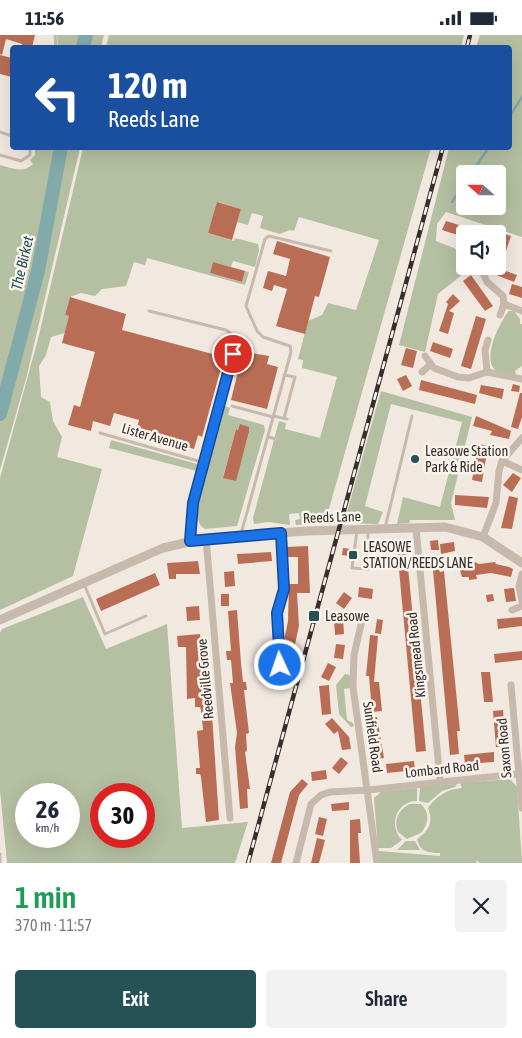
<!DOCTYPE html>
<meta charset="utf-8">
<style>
body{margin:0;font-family:"Asap Condensed",sans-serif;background:#f2f2f3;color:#1f2937;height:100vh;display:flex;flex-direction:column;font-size:19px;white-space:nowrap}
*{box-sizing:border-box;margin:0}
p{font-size:16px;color:#747a83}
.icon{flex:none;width:28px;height:28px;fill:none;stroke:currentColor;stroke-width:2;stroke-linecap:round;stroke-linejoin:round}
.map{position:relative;height:828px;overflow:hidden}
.drawer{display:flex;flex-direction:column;background:#fff;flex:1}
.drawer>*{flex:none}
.guide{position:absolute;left:10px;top:10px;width:502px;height:105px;border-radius:5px;box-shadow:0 5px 20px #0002;background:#1a4fa0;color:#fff;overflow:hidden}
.needle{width:32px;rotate:291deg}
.tools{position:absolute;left:456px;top:130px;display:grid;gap:10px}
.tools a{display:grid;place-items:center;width:50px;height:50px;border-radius:5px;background:#fff;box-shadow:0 5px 20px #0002;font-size:25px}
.speed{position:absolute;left:15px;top:748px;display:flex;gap:10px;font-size:25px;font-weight:700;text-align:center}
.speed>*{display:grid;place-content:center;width:65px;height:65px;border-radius:50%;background:#fff;box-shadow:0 5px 20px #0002;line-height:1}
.speed small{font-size:12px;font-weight:400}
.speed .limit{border:8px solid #d22;background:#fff;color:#111}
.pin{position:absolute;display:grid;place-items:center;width:42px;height:42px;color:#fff;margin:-21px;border:2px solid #fff;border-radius:50%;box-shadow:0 1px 5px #0007}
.me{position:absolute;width:55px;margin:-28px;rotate:357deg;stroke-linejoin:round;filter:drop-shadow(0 0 4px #0008)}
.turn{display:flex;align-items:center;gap:18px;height:105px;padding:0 15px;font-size:22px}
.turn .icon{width:65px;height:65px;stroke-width:2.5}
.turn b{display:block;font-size:35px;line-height:42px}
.round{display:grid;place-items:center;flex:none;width:52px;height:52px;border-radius:5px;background:#f2f2f3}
.overview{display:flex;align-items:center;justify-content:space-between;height:85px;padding:0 15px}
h1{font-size:30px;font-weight:600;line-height:38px;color:#1e9e55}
.primary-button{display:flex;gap:10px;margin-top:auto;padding:10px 15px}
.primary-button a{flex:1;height:58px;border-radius:5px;background:#245255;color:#fff;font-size:20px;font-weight:600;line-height:58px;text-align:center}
.primary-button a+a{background:#f2f2f3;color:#1f2937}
.status{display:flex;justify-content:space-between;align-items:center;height:35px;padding:0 25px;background:#fff;direction:ltr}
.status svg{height:14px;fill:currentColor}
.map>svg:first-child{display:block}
</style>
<div class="status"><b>11:56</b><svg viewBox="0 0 49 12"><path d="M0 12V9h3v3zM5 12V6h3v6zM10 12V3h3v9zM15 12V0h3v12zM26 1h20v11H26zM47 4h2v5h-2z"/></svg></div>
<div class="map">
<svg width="522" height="828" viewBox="0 0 522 828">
<rect width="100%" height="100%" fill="#f1e9e0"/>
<!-- green -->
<g fill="#b5bfa1" fill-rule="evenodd">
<path d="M57,0H86L85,8L87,0H104L101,12H58Z"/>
<path d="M109,0H464L461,12H106Z"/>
<path d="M480,0H522V202L446,177L437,189L436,206L454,213L465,222V231H473L438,259L425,317L399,310L449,113L510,112V12H476ZM465,139H498V171H465Z"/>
<path d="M35,113H80L26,344L0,435V130C12,133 23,139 33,129L30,125L35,120Z"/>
<path d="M83,113H431L327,481V488L296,490L295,485L300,484L299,478L289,479L290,490L268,487L254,489L253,483L279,386L286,388L285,394L320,403L337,342L302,333L303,325L298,324L308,286L322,280L328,268L356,275L379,205L299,182L294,196L290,195L280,199L260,193L263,181L252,178L248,190L237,187L241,174L218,167L208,198L234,206L235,203L258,209L259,215L255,232L233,226L231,232L213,227L210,238L242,247L245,236L249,237L245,250L147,223L145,230L134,227L126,251L102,254L95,261L81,258L70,262L65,280L69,281L65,298L51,302L46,320L39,331L41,362L50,367L53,386L62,402L57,422L102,434L73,541L0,575V443L38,304Z"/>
<path d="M509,276H514L520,284V289H522V331L515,336L516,339C510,339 498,339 494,334C483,321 500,286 509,276Z"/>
<path d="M381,356L472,382L451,468L455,485H410L409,488L397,489L403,462L440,472L462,387L391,369L365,471L383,477L378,489L344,488Z"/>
<path d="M225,371L230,373L228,380L264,390L265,395L237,491L205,494L200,490L196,479ZM236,394L249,398L235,446L223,442Z"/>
<path d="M111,405L197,429V436L109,413Z"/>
<path d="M83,562L106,614L167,589L182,793L248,787L235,828H7L0,755V598L2,594ZM26,759H69V801H26ZM101,759H144V801H101Z"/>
<path d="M345,639L350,640V653L344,654L347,685L353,688L354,691L351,692L339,679L336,650Z"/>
<path d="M510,744L517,752L522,828H480L476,825L477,828H380L378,816L440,821V818C428,818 420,817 417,804C428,797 434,787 428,773C436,761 448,754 462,753L460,748Z"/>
<path d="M457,749L455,752L442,756L428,768L419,766L420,752Z"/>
<path d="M417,753V766C396,766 388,791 402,805L391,813H378L374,763L381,757Z"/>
<path d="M410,769H421C430,778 429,788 421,798L407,804L398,797C393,785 399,774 410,769Z"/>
<path d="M406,806H415L420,815H397Z"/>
</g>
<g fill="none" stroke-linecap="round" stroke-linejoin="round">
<!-- stream -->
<g stroke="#82aaab" stroke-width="2.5">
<path d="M510,81L522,62"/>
<path d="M471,139L489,112"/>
<path d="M452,167L465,148"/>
</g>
<!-- river -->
<g stroke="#82aaab" stroke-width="14">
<path d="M83,12L86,0"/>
<path d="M0,379L38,236L61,112"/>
</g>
</g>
<!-- building -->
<g fill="#ba6d55">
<path d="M0,0H35L32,12H21L22,9L6,4L2,20L0,19Z"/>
<path d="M0,20L12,23V42L0,39Z"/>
<path d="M217,167L241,174L232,205L208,198Z"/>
<path d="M446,186L456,189L479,199H465V202L448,197L442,195Z"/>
<path d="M502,198L511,201L500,234L517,240L514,247L489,237L491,231H498V214Z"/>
<path d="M277,206L330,222L319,262L315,261L305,299L276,291L287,254L274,250L272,256L263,253L268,236L286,241L290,224L273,219Z"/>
<path d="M213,227L245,236L242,247L210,238Z"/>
<path d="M471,240L493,271L485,276L463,246Z"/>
<path d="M512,249L522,252V263L509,259Z"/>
<path d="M453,259L460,266L449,276L454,278L448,299L439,296L448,269L446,267Z"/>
<path d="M70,262L126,279L122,295L224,322L202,402L198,400L194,414L158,404L159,399L137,393L139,385L114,378L110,391L93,386L91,396L68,390L74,370L80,372L95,317L62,308L69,281L65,280Z"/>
<path d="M476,281L486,284L471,334L461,331Z"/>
<path d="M433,307L453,314L450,323L430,316Z"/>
<path d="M406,313L417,316L413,333L401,330Z"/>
<path d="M246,317L269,321L267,329L278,332L267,374L231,365L241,324L244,325Z"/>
<path d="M406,340L412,351L403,356L397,344Z"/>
<path d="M421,345L477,360L475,369L419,355Z"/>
<path d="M513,349L520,351L519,357L511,356Z"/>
<path d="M481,350L504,354L502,364L479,358Z"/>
<path d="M520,358H522V382L518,394L511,392Z"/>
<path d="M476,381L511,396L509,404L490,400L492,396L473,391Z"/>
<path d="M240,389L249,392V397L236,446L223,443L236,394L238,395Z"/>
<path d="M479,409L488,411L482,447L472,445Z"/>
<path d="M513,438L521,443L512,457L503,450Z"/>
<path d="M455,460L489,462L487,473L455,470Z"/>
<path d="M509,461L518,463L512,494L501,493Z"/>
<path d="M438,505L439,515H431L430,506Z"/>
<path d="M454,507L455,516L441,519L440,509Z"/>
<path d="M395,509L396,517L382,519L380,510Z"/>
<path d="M308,511L310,558H297L299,591L293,618L285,616L284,606L288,586L289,549H298V522H288L287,512Z"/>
<path d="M406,512L426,716L416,717L397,513Z"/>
<path d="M343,513L351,514L350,521L342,520Z"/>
<path d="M271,517L272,526L238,529L237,519Z"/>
<path d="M198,526L200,539H176V544H169L167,528Z"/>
<path d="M475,527L479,529L495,527L496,529L509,532L513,534L511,542L491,538L476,540L477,544L469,545V542H462L458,529Z"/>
<path d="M439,534L440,537L444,536L460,696H457L459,719L450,720L433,535Z"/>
<path d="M234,536L235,551L225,552L224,537Z"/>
<path d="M155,538L160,550L101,576L96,564Z"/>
<path d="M359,552L373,554L372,564L358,562Z"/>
<path d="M514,553L516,566L506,567L504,554Z"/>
<path d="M344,557L352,563L344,574L336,568Z"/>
<rect x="221" y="559" width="8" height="12"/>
<path d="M493,559L494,566L487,567L486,560Z"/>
<path d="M199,571L200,585L187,586L186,572Z"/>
<path d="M237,575L241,628L243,647H246L247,655H244L249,698L246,699L247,716L245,717L250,754H247L248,773L240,774L235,712L237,698L230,648H233L232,636L231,625H227L226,616H231L228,576Z"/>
<path d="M522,582V591L498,594L497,584Z"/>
<path d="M343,584L344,599L335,600L334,585Z"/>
<path d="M377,584L383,585L381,599L375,598Z"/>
<path d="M200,599L207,668H209L210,679H212L219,785L206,787L201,742L200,739H196V733H200L197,696L203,695L201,675L200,672H195V663L187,664L186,612H178L177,601Z"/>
<path d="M370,600L378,601L374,647H379L382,676L372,677L369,641H366Z"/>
<path d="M336,609L345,610L343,624L334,623Z"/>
<path d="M522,616V625L495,628L494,619Z"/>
<path d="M328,628L336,632L329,646L321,642Z"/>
<path d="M481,637H490L493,667H484Z"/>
<path d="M329,650L331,679L322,680L319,651Z"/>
<path d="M503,675L506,711L496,712L493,676Z"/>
<path d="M377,682L384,723L375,724L369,683Z"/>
<path d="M332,683L349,702L351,714L342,715L338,696L334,699L325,689Z"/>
<path d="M494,717V727L465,729L464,720Z"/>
<path d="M341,722L348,728L339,739L332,733Z"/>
<path d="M414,726L415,735L387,738L386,729Z"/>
<path d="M326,735L327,744L312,746L311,737Z"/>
<path d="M302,744L308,749L299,760L281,828H271L290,757Z"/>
<path d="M349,767V775L332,776L331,769Z"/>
<path d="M319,782L327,784L323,801L315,799Z"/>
<path d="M360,784L361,798H358L360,828H350V785Z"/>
<path d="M317,803L325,805L319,828H311Z"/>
</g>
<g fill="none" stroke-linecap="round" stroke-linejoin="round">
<!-- service -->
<g stroke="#c8b9ad" stroke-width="3">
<path d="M55,0L56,12"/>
<path d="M0,97L12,101"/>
<path d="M0,120L21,126L30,120V112"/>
<path d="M149,276L226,295L237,303L222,367L193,468L190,505"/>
<path d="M232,371L273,382"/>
<path d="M273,381L287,384"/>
<path d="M284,383L295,342L284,340"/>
<path d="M100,398L205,428"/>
<path d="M268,402L280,405"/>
<path d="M385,493L412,381"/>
<path d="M357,496L352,533L368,534V495"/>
<path d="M241,499L291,317L290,311L263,302L257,296L246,271L265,204L269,201L331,216"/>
<path d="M84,549L105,599L146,581"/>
<path d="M0,819V828"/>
</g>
<!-- minor -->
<g stroke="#c8b9ad" stroke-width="7">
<path d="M480,231L487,247L503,261L504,269L522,276"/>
<path d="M500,280L504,269"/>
<path d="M425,321L434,333L458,342L469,343L487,337L522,344"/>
<path d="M422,337L430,330"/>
<path d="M487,337L485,315L488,305"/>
<path d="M502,426L522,435"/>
<path d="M416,493L440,745"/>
<path d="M483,502L496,468L499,436L502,426L522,403"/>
<path d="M206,503L230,783"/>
<path d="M522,539L519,551L522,566"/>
<path d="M512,575L522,571"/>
<path d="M363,581L354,620L353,652L377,828"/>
<path d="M280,630L277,578L284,554L281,498"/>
<path d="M511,650L522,773"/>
<path d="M296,828L311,769L321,760L330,757L368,755L518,739"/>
</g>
<!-- tertiary -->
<path stroke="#c8b9ad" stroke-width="9" d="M0,585L163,513L206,503L307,496L445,492L483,502L522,528"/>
<!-- rail casing -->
<g stroke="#372f2b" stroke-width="4.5">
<g id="rail">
<path d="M467,12L470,0"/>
<path d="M248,828L443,112"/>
</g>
</g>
<!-- rail -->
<use href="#rail" stroke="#f9f3ed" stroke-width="2.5" stroke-dasharray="8" stroke-linecap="butt"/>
</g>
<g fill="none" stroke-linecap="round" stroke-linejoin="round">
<!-- route casing -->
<g stroke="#114b97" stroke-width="12">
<path id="route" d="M233,319L193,468L190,506L281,498L284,554L277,578L280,630"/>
</g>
<!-- route -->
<use href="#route" stroke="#1a73e8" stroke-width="9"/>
</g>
<!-- markers -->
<g fill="#245255" stroke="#f9f3ed" stroke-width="2">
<circle cx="415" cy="424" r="5"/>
<rect x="348" y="515" width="10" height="10" rx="2.5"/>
<rect x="308" y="575" width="12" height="12" rx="2.5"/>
</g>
<g text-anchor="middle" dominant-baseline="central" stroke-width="5" stroke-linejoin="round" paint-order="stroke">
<!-- street labels -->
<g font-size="14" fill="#372f2b" stroke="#f9f3ed">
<text transform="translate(155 402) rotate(16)">Lister Avenue</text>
<text transform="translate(332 482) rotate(-2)">Reeds Lane</text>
<text transform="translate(416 620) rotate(-96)">Kingsmead Road</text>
<text transform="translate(205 644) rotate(-95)">Reedville Grove</text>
<text transform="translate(373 702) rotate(82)">Sunfield Road</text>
<text transform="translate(504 713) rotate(-95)">Saxon Road</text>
<text transform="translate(442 734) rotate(-6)">Lombard Road</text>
</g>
<!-- poi labels -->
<g font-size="14" fill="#372f2b" stroke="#f9f3ed" text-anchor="start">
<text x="425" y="416">Leasowe Station<tspan x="425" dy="16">Park &amp; Ride</tspan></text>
<text x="363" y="512">LEASOWE<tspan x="363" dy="16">STATION/REEDS LANE</tspan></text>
<text x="325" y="581">Leasowe</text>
</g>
<!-- water labels -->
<g font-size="15" font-style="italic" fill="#245255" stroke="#f9f3ed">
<text transform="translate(22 228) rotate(-77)">The Birket</text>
</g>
</g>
</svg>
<div class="tools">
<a><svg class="needle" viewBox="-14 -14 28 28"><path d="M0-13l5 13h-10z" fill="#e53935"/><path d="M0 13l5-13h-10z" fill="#747a83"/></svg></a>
<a><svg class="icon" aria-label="sound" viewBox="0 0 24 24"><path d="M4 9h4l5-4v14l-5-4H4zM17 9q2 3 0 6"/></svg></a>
</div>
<div class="speed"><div>26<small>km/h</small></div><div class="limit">30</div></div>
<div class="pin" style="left:233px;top:319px;background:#d93025"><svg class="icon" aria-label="arrive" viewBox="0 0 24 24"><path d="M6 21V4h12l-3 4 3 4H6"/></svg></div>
<svg class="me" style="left:280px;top:630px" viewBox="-20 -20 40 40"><circle r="17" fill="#1a73e8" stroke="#fff" stroke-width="3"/><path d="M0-11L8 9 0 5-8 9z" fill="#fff"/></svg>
<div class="guide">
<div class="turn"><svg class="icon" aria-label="left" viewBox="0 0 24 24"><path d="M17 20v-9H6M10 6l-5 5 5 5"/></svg><div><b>120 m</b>Reeds Lane</div></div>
</div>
</div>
<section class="drawer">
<div class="overview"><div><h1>1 min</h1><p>370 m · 11:57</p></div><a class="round"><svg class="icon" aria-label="close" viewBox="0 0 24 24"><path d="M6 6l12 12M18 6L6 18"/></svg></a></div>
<div class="primary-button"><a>Exit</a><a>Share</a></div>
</section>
